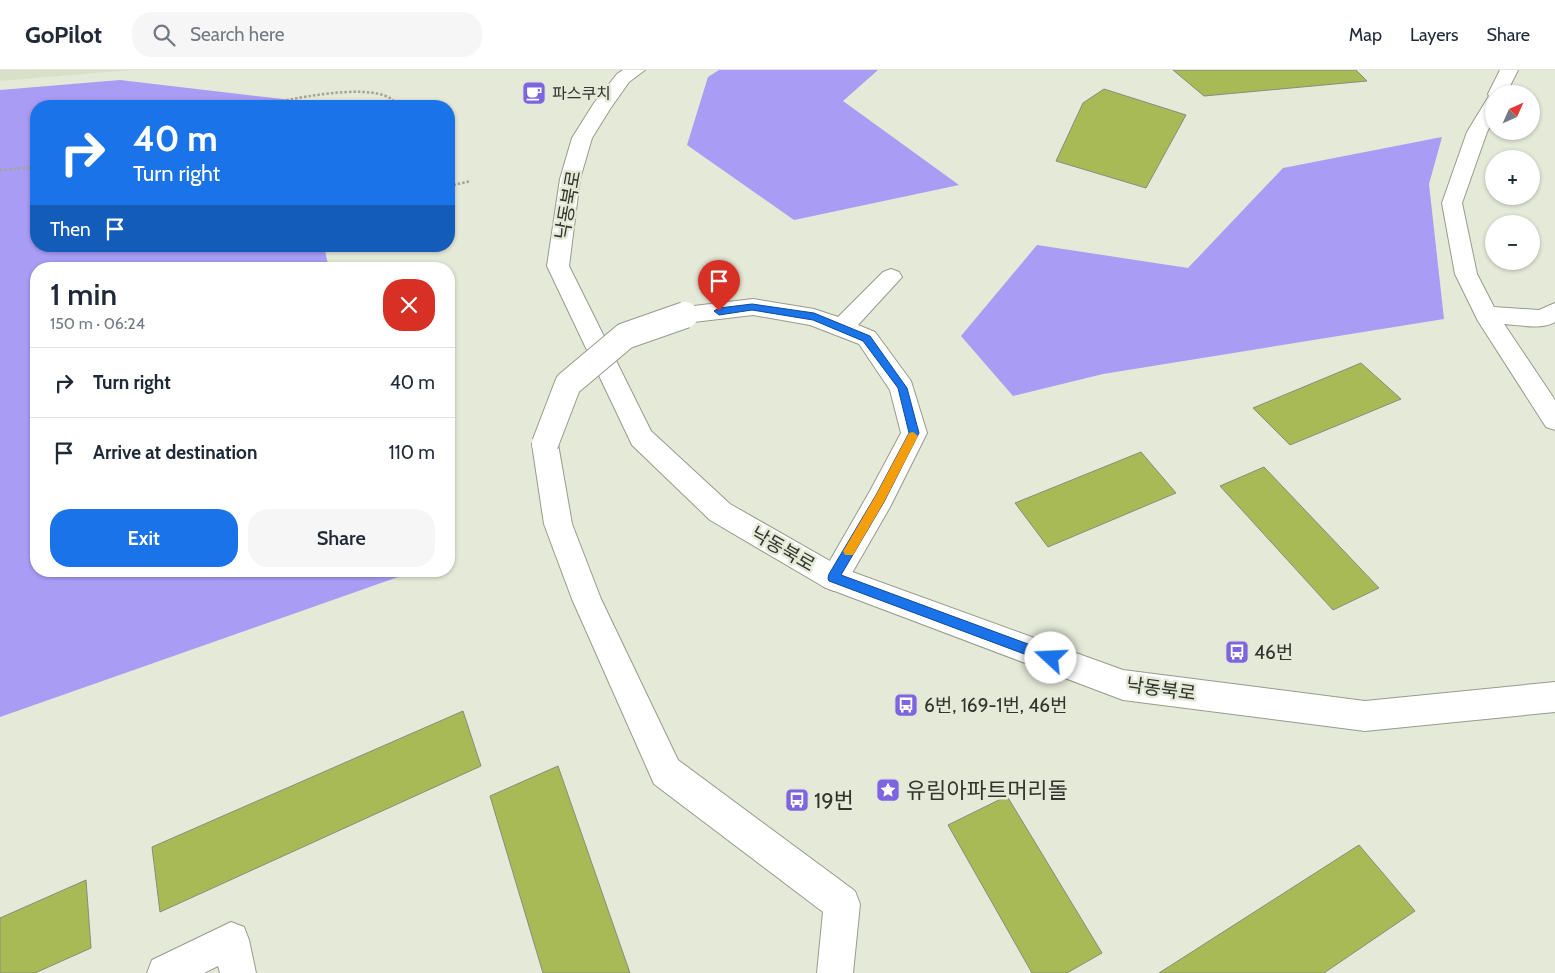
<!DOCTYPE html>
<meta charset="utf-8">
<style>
body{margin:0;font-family:Cabin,"Noto Sans KR",sans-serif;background:#f6f6f7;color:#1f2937;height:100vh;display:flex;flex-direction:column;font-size:19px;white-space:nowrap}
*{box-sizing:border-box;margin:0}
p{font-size:16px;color:#747a83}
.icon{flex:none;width:28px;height:28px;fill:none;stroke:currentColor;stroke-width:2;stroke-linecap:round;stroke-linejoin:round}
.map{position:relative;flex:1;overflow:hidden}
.side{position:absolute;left:30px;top:192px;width:425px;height:315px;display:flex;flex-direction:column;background:#fff;border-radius:20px;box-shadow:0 1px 4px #0004}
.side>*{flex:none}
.banner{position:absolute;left:30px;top:30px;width:425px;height:152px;border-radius:20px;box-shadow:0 1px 4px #0004;background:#1a73e8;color:#fff;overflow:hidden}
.needle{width:32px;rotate:45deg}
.buttons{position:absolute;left:1485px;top:15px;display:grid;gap:10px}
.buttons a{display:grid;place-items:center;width:55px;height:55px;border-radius:50%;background:#fff;box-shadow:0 1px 4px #0004;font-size:25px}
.pin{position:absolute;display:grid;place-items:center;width:42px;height:42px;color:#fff;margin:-51px -21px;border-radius:50% 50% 50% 0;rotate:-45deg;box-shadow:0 0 5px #0007}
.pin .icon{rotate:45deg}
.me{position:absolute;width:55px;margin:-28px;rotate:290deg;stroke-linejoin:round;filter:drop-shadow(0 0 4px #0008)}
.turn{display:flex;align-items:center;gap:18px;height:105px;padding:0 20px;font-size:22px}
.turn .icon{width:65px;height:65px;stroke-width:2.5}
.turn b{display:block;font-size:35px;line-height:42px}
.then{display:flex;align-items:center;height:48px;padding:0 20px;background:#0003;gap:10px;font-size:19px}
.round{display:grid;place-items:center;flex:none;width:52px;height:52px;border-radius:20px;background:#f6f6f7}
.summary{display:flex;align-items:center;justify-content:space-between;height:85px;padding:0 20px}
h1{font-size:30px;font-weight:600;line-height:38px}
.cta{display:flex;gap:10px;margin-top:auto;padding:10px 20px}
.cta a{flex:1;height:58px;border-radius:20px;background:#1a73e8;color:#fff;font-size:20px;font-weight:600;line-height:58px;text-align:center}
.cta a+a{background:#f6f6f7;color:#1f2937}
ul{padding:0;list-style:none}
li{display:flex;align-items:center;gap:15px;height:70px;padding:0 20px;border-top:1px solid #e0e1e3}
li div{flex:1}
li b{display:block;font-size:19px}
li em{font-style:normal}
header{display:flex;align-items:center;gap:30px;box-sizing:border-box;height:70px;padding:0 25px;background:#fff;border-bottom:1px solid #e0e1e3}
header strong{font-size:24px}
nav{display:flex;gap:28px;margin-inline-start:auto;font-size:18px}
.search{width:350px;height:45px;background:#f6f6f7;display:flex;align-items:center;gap:12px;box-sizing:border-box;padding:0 18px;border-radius:20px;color:#747a83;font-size:19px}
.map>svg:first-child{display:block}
</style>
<header>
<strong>GoPilot</strong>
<div class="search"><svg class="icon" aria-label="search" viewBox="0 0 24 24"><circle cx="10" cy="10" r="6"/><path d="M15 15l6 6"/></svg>Search here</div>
<nav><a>Map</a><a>Layers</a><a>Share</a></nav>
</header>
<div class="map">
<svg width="1555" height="903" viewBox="0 0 1555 903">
<rect width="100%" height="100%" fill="#e5e9d8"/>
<!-- built -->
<path fill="#dae0c7" d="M0,0H132L0,11Z"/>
<!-- forest -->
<g fill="#a89cf5">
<path d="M719,0H878L843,31L959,115L794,150L687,75L708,7Z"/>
<path d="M120,10L291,30L292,36H36V176H324L329,199H36V501H397L398,507L0,647V20Z"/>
<path d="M1442,67L1429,114L1444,249L1103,304L1013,326L961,266L1037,175L1188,198L1283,98Z"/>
</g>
<!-- building -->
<g fill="#a7ba56" stroke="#888c7c">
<path d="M1173,0H1356L1367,11L1204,26Z"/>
<path d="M1104,19L1186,45L1146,118L1056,91L1083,33Z"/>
<path d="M1361,293L1401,329L1290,375L1253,338Z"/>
<path d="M1141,382L1176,423L1048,477L1015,433Z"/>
<path d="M1264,397L1379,518L1333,540L1220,416Z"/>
<path d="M463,641L481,696L160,842L152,777Z"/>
<path d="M558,696L630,903H543L490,726Z"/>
<path d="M1007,726L1102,883L1067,903H1032L948,755Z"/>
<path d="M1359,775L1415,841L1324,903H1159Z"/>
<path d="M86,810L91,878L35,903H0V848Z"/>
</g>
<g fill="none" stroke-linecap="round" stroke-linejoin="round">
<!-- minor casing -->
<g stroke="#979b8b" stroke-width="2">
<g id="minor">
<path d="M1500,0H1518L1506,24H1494V49L1487,62L1462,133L1477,204L1494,237L1539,240L1555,233V252C1541,260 1520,255 1504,254L1555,330V360L1546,357L1478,251L1455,204L1442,133L1467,62L1489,26L1488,24Z"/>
<path d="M891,199L899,202L902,207L858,255L875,262L911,311L927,363L890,437L844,517L834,521L824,517L820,508L870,421L901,363L890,320L859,274L810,255L753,245L685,253L677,251L673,245L677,239L685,237L753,229L814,239L838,247L883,202Z"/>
<path d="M545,364L554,367L558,374L572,454L601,529L678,690L855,821L860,834L853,903H817L823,842L654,714L572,529L544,454L532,374L536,367Z"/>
<path d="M231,852L244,857L249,870L256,903H220L218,896L204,903H147L152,890Z"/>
</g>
</g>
<!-- major casing -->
<g stroke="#979b8b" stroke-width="2">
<path id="major" d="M623,0H645L629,12L610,39L592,68L580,109L569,196L651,361L730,434L844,499L1123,600L1365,631L1555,612V642L1365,661L1123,630L824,517L710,450L632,375L547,196L560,109L572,68L594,33L617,4Z"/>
</g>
<!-- path -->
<g stroke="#a2a598" stroke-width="2.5" stroke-dasharray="2.5 2" stroke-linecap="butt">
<path d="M260,36C290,29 364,13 390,28C393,30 396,34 399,36"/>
<path d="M0,100L36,97"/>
<path d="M449,116L471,111"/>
</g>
<!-- minor -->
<use href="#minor" fill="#fff" fill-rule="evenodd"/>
<!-- major -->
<use href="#major" fill="#fff" fill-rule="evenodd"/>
<!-- minor-bridge casing -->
<g stroke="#979b8b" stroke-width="28" stroke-linecap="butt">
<path id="minor-bridge" d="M545,374L568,314L625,266L685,245"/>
</g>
<!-- minor-bridge -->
<use href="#minor-bridge" stroke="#fff" stroke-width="26"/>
</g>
<!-- route -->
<path fill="#1a73e8" stroke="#114b97" d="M752,234L814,243L870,266L907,318L919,363L884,432L841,505L1055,584L1057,588L1055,592L1051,594L829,511L828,508L829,504L876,425L909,363L898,318L863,271L813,250L752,240L719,245L714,241L719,238Z"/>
<!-- slow -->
<path fill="#f59e0b" d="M913,362L918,366L884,432L853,485H845L843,481L845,478L876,425L909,363Z"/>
<!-- icons -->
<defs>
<g id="cafe-square" transform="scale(1.25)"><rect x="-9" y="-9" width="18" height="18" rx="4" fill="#7e65e0" stroke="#e5e9d8"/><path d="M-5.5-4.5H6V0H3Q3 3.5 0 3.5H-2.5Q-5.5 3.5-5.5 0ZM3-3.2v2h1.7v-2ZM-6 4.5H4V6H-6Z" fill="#fff"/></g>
<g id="bus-square" transform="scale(1.25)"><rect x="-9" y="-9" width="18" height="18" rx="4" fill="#7e65e0" stroke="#e5e9d8"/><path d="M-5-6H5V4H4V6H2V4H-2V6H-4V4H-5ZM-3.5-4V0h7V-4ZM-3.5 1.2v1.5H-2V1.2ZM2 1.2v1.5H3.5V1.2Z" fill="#fff"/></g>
<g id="sight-square" transform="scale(1.25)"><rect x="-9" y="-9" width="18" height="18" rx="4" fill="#7e65e0" stroke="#e5e9d8"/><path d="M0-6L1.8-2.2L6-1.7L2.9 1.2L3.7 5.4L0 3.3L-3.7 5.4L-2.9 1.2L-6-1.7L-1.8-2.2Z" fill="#fff"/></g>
</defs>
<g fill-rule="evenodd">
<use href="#cafe-square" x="534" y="23"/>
<use href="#bus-square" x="1237" y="582"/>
<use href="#bus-square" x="906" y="635"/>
<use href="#sight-square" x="888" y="720"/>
<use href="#bus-square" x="797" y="730"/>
</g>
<g text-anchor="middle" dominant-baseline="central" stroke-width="5" stroke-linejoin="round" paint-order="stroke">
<!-- far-poi labels -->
<g font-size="16" fill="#32342d" stroke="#e5e9d8" text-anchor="start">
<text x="552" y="23">파스쿠치</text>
</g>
<!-- street labels -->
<g font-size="19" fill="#32342d" stroke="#e5e9d8">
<text transform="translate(568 135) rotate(-80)">낙동북로</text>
<text transform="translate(783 479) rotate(30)">낙동북로</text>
<text transform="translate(1161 619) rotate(8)">낙동북로</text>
</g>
<!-- poi labels -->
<g font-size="19" fill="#32342d" stroke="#e5e9d8" text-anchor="start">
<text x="1254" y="582">46번</text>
<text x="924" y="635">6번, 169-1번, 46번</text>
</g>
<!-- near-poi labels -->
<g font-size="22" fill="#32342d" stroke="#e5e9d8" text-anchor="start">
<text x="906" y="720">유림아파트머리돌</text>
<text x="814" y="730">19번</text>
</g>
</g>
</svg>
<div class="buttons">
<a><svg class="needle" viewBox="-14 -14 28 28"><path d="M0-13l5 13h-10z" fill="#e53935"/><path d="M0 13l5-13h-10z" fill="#747a83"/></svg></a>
<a>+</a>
<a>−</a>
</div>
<div class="pin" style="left:719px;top:241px;background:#d93025"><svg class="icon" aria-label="arrive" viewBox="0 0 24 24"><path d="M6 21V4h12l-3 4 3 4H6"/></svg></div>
<svg class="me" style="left:1051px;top:588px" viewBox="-20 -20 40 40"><circle r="19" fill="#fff"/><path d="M0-13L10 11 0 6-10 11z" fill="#1a73e8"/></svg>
<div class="banner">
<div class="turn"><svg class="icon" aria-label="right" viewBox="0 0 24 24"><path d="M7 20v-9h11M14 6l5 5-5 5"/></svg><div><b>40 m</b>Turn right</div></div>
<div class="then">Then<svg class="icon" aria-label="arrive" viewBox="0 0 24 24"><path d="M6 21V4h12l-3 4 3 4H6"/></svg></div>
</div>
<section class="side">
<div class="summary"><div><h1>1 min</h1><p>150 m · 06:24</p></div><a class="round" style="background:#d93025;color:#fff"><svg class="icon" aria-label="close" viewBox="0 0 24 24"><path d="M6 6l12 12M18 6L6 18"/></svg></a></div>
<ul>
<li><svg class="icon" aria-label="right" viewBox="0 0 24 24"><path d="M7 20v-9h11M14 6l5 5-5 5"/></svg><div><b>Turn right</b></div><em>40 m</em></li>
<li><svg class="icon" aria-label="arrive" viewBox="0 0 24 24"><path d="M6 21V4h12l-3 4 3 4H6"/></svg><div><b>Arrive at destination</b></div><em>110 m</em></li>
</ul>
<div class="cta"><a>Exit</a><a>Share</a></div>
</section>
</div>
